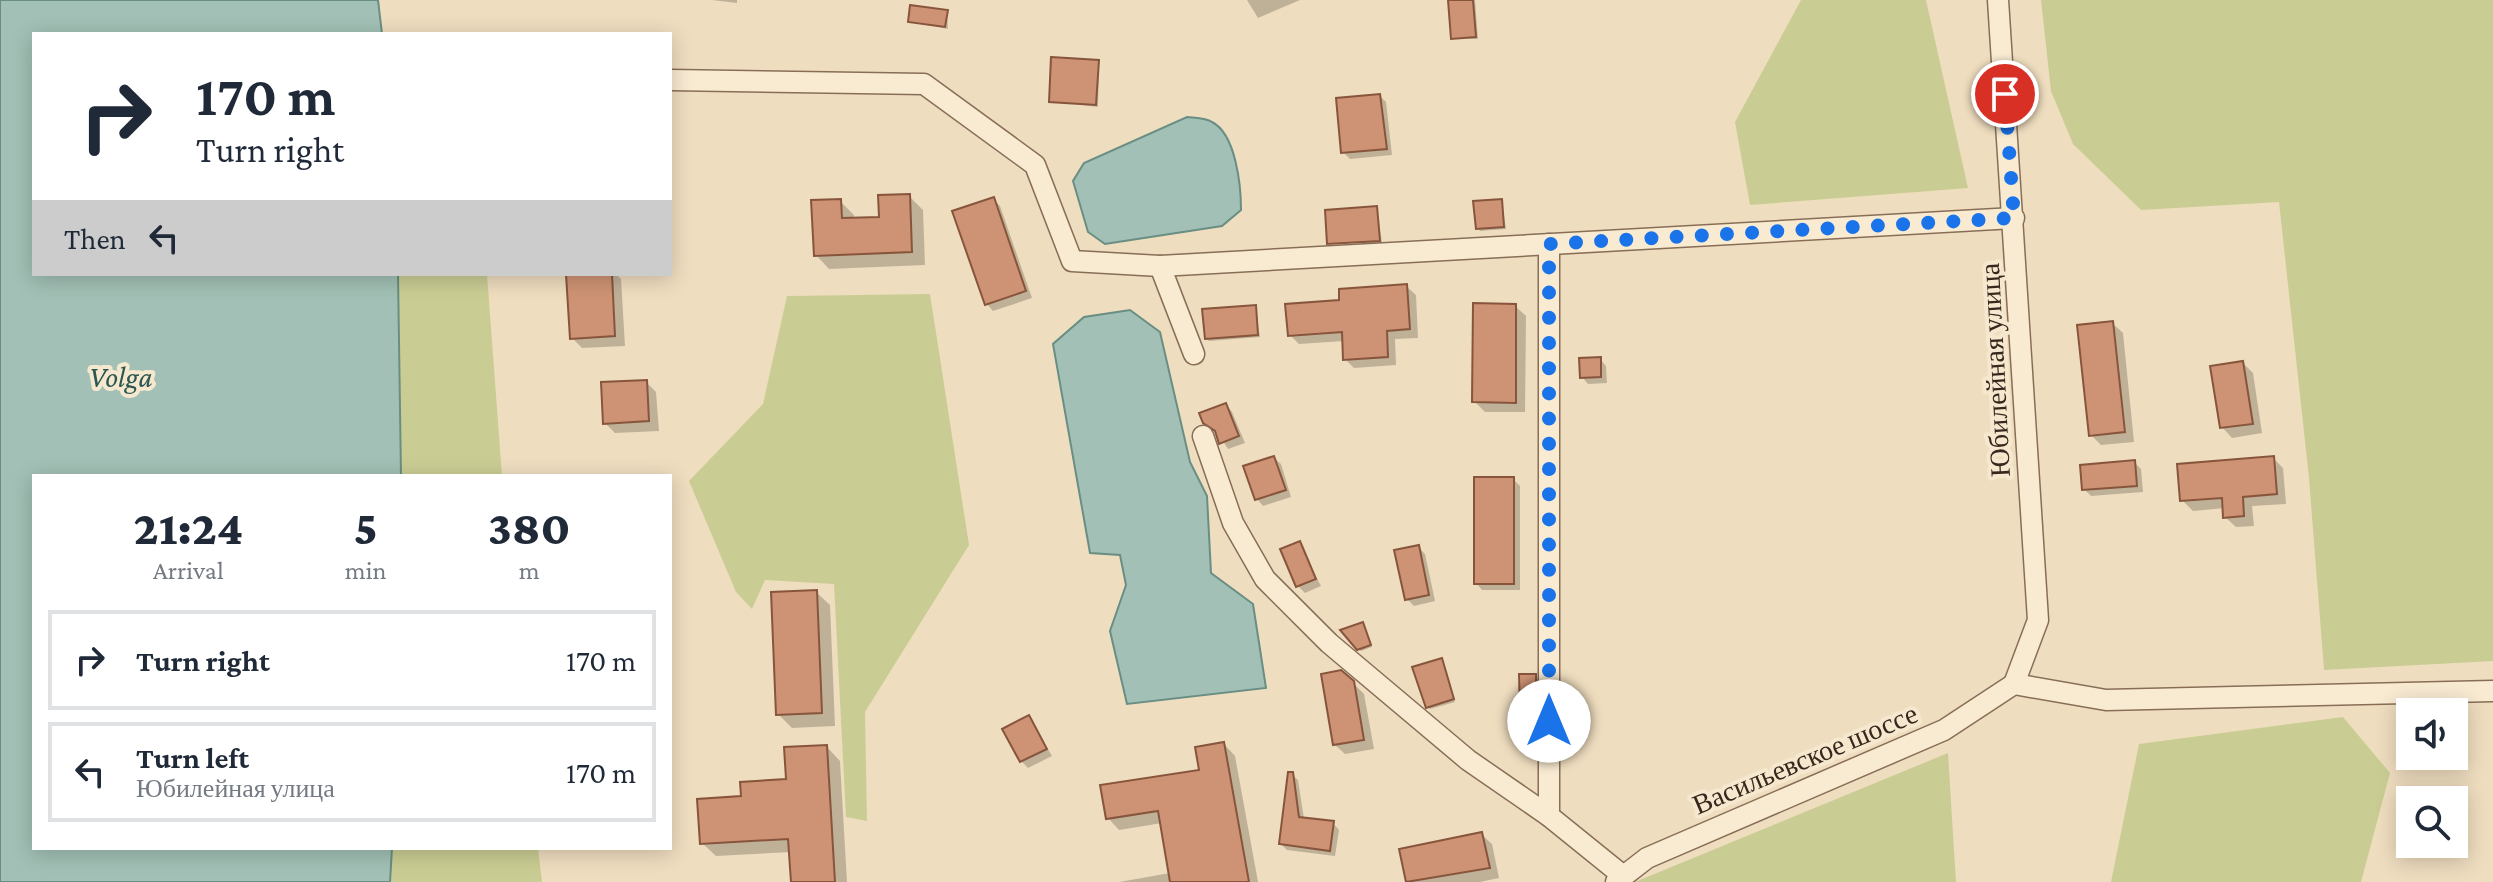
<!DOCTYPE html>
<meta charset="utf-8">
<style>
body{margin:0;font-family:"Crimson Pro",serif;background:#f2f2f3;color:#1f2937;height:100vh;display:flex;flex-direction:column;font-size:30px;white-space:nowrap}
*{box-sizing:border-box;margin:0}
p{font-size:26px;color:#747a83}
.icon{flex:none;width:44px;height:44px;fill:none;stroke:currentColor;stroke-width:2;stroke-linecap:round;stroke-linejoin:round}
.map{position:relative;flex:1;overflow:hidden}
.details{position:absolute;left:32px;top:474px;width:640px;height:376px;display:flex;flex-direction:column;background:#fff;border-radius:0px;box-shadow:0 4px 20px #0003}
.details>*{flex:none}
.hud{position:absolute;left:32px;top:32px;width:640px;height:244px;border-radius:0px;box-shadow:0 4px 20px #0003;background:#fff;color:#1f2937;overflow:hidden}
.tools{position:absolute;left:2396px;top:698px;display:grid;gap:16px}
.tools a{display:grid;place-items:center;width:72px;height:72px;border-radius:0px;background:#fff;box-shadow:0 4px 20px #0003;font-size:40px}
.pin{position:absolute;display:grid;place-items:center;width:68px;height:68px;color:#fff;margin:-34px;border:4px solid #fff;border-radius:50%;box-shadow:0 2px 8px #0007}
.me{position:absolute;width:88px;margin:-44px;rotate:0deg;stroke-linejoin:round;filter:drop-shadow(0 0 6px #0008)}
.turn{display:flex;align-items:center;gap:28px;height:168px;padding:0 32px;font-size:36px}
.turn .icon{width:104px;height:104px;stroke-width:2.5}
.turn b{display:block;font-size:56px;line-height:68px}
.then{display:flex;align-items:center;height:76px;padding:0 32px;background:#0003;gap:16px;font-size:30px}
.eta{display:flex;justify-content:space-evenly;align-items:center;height:136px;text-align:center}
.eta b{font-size:48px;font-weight:800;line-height:56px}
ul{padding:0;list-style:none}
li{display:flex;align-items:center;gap:24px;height:100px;margin:0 16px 12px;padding:0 16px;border:4px solid #e0e1e3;border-radius:0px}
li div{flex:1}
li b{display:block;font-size:30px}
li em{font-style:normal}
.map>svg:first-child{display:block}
</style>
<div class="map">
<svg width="2493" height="882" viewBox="0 0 2493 882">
<rect width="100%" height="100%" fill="#efddbf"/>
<!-- green -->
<g fill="#cacd93">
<path d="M1801,0H1926L1968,188L1750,205L1735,122Z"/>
<path d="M2041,0H2493V661L2324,670L2309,478L2279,202L2141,210L2073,144L2051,91Z"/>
<path d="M398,274H487L502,476H401Z"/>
<path d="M930,294L969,545L865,712L867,821L846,817L834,584L765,580L752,609L736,592L689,481L763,404L787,296Z"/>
<path d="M2343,717L2390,773L2361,882H2111L2139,744Z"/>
<path d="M1948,753L1956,882H1635Z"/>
<path d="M392,848H538L542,882H390Z"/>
</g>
<!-- water -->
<g fill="#a2c0b5" stroke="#698e83" stroke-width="2">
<path d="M0,0H378L382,34H34V274H398L401,476H34V848H392L390,882H0Z"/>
<path d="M1187,117C1195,118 1206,118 1212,122C1236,134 1241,186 1241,210L1222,226L1105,244L1088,232L1073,181L1084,163Z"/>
<path d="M1130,310L1160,332L1190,462L1207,496L1211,573L1253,604L1266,688L1127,704L1110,631L1126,585L1120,555L1090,553L1053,344L1084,317Z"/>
</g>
<!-- shadow -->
<g fill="#0003">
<path d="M712,0H737V3Z"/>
<path d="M1247,0H1300L1258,18Z"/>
<path d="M1450,0H1475L1478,39L1453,38Z"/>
<path d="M947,12L948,29L910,22Z"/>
<path d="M1099,62L1098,107L1051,101Z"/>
<path d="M1380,96L1386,102L1392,155L1350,159L1343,152Z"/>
<path d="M909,196L923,210L925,265L829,269L816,255L840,201L854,215V220L881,219Z"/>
<path d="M993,199L1000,206L1032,298L993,311L987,304Z"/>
<path d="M1502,201L1506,229L1480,231L1478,228Z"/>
<path d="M1377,208L1382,243H1329Z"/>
<path d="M568,274H616L621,279L625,346L582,348L572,338Z"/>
<path d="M1406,286L1416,295L1418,338L1395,339L1396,365L1354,368L1345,359L1344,341L1299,344L1290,335L1342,301Z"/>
<path d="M1515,306L1526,316L1525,412H1485L1474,401Z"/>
<path d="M1255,307L1260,337L1209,341L1206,338Z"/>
<path d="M2112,323L2123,333L2134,442L2101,445L2091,435Z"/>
<path d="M1600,359L1606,366L1607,383L1588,384L1582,377Z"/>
<path d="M2243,363L2253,373L2262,433L2232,438L2222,427Z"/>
<path d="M646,382L656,392L659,431L615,433L605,423Z"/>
<path d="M1226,405L1232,412L1245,443L1228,449L1218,433L1205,422Z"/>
<path d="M1274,458L1281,464L1291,497L1263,506L1257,499Z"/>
<path d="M2273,458L2283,468L2286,504L2252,506L2254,526L2236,527L2225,517V508L2193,511L2182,500Z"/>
<path d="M2134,462L2141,469L2143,492L2091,496L2084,489Z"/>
<path d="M1513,479L1520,486V590H1482L1476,583Z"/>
<path d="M1299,544L1321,586L1305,593L1298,586Z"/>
<path d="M1418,547L1425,554L1435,601L1414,606L1407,599Z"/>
<path d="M816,592L830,605L835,726L792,728L778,714Z"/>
<path d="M1363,625L1372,647L1361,651L1343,631Z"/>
<path d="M1441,661L1455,702L1430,709L1428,706Z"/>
<path d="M1535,676L1542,682V719H1529L1522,712Z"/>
<path d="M1353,683L1364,694L1374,749L1345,754L1334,744Z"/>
<path d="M1029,718L1052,756L1028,768L1021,761Z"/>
<path d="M1224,744L1235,756L1258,882H1119L1170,873L1162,823L1119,830L1108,818L1201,771Z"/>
<path d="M827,747L840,761L847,882H793L791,852L716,856L702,843L743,798L788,781Z"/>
<path d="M1292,774L1298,780L1304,819L1333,823L1339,830L1335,856L1287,850L1281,844Z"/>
<path d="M1481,834L1492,844L1499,878L1480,882H1408L1402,851Z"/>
</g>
<!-- building -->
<g fill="#ce9374" stroke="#87553c" stroke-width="2">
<path d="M1448,0H1473L1476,37L1451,39Z"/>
<path d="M910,5L948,10L945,27L908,22Z"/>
<path d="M1051,57L1099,60L1096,105L1049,102Z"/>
<path d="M1380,94L1387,149L1341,153L1336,98Z"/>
<path d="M910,194L912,252L814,256L811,200L841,199L842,218L879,217L878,195Z"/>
<path d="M994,197L1026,291L985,305L952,211Z"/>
<path d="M1502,199L1504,227L1476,229L1473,201Z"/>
<path d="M1377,206L1380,241L1327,244L1325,210Z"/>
<path d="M566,274H612L615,336L570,339Z"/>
<path d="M1407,284L1410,329L1387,331L1388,357L1343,360L1342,332L1288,336L1285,304L1339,300V289Z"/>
<path d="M1473,303L1516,304V403L1472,402Z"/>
<path d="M1256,305L1258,335L1205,339L1202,309Z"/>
<path d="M2113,321L2125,432L2089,436L2077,325Z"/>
<path d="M1601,357V377L1580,378L1579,358Z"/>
<path d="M2243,361L2253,424L2220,428L2210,366Z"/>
<path d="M647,380L649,421L603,424L601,382Z"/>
<path d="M1226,403L1239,436L1219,444L1215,431L1203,423L1199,413Z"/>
<path d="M1274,456L1286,490L1255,500L1243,466Z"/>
<path d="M2274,456L2277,494L2243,497L2244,516L2223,518L2222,498L2180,501L2177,464Z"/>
<path d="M2135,460L2137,486L2082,490L2080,465Z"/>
<rect x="1474" y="477" width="40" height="107"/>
<path d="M1300,541L1316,579L1296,587L1280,549Z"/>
<path d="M1419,545L1429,595L1405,600L1394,550Z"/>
<path d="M817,590L822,713L776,715L771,592Z"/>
<path d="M1363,622L1371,645L1357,650L1340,630Z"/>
<path d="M1442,658L1454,699L1426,708L1412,667Z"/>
<path d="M1341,670L1354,681L1364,740L1333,745L1321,674Z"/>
<path d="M1519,674H1536V713H1520Z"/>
<path d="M1029,715L1047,749L1020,762L1002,729Z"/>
<path d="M1224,742L1249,882H1170L1158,811L1106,819L1100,785L1199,770L1195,747Z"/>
<path d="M827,745L835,882H791L788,839L700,844L697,799L741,796L740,782L786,779L784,747Z"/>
<path d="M1288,772H1293L1299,817L1334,821L1330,851L1279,844Z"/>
<path d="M1482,832L1490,868L1406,882L1399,849Z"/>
</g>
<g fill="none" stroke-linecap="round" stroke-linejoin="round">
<!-- minor casing -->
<g stroke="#886e57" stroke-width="23">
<g id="minor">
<path d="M1998,0L2038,620L2014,684"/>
<path d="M670,80L924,84L1035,165L1072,261L1160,266L2014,218"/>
<path d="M1160,266L1194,354"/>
<path d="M1203,436L1233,523L1265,579L1329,643L1468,760L1549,816L1622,875"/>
<path d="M2014,684L2106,700L2493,691"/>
<path d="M1549,816V244"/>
<path d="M1616,882L1647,858L1944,730L2014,684"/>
</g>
</g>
<!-- minor -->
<use href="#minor" stroke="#f9ebd2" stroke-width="20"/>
</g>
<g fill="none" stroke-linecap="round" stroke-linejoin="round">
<!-- route -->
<path stroke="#1a73e8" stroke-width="14" stroke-dasharray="0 25.2" d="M1549,721V244L2014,218L2005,94"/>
</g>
<g text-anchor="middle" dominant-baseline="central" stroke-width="8" stroke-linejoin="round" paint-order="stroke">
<!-- street labels -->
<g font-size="28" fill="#37271c" stroke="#f6e8cf">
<text transform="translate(1995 370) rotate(-93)">Юбилейная улица</text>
<text transform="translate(1805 759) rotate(-23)">Васильевское шоссе</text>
</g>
<!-- water labels -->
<g font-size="30" font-style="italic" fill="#2b5751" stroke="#f6e8cf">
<text x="121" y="376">Volga</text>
</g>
</g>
</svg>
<div class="tools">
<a><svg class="icon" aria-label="sound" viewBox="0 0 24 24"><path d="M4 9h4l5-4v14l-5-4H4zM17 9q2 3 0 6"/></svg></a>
<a><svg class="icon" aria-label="search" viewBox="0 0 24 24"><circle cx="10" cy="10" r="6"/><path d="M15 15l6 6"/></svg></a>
</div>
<div class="pin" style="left:2005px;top:94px;background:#d93025"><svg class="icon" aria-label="arrive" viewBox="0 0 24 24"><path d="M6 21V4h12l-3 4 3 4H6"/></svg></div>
<svg class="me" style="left:1549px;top:721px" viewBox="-20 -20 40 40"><circle r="19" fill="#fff"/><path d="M0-13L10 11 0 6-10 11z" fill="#1a73e8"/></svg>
<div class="hud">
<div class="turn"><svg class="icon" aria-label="right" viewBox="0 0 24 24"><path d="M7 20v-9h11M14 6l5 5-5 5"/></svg><div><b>170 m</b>Turn right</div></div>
<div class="then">Then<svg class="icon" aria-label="left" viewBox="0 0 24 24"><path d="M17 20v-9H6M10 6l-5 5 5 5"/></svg></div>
</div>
<section class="details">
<div class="eta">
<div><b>21:24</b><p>Arrival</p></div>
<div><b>5</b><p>min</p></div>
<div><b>380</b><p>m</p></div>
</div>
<ul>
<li><svg class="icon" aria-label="right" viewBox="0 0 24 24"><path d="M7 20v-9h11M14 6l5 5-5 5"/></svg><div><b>Turn right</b></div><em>170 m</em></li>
<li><svg class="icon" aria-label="left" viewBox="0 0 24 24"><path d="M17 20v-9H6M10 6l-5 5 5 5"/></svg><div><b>Turn left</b><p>Юбилейная улица</p></div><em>170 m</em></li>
</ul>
</section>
</div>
